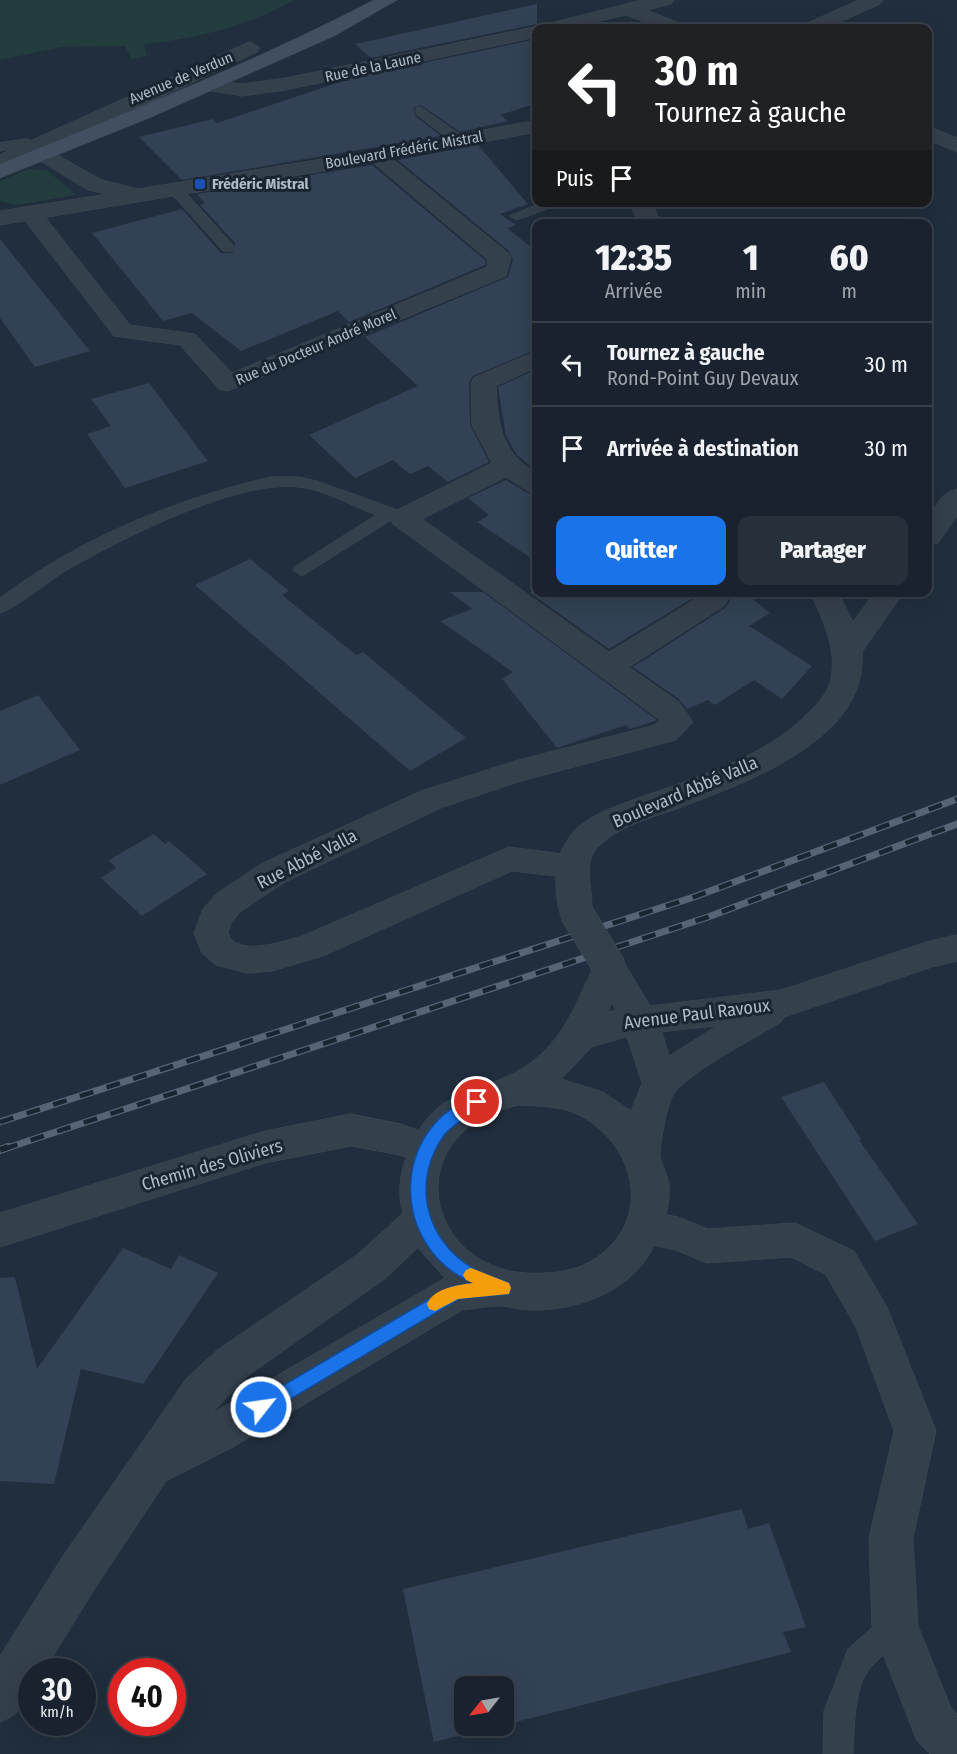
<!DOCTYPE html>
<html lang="fr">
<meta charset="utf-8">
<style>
body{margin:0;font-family:"Fira Sans Condensed",sans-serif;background:#262f3a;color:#f1f3f6;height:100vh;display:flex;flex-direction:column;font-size:22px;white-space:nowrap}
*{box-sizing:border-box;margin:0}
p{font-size:20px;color:#9fa4aa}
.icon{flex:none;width:33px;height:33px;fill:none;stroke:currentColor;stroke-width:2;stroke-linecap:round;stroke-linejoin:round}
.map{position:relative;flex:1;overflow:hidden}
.panel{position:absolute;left:532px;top:219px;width:400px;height:378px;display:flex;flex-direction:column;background:#19222e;border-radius:12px;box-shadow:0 6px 24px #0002,0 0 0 2px #373f4a}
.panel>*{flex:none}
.hud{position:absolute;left:532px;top:24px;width:400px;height:183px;border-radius:12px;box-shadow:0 6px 24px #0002,0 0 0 2px #373f4a;background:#202124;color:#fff;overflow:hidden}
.needle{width:39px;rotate:239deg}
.tools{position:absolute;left:454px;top:1676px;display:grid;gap:12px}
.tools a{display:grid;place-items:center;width:60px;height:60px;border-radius:12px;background:#19222e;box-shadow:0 6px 24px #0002,0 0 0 2px #373f4a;font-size:30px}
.speed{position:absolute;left:18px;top:1658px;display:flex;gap:12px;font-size:30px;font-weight:700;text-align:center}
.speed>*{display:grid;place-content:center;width:78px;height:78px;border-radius:50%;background:#19222e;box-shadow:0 6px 24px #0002,0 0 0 2px #373f4a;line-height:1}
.speed small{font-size:15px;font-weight:400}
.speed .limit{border:9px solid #d22;background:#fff;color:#111}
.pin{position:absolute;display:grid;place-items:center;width:51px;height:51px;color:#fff;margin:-26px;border:3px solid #fff;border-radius:50%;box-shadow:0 2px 6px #0007}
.me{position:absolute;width:66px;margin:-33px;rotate:60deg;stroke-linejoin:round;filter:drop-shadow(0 0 4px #0008)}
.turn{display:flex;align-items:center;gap:21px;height:126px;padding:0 24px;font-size:27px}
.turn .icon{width:78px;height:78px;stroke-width:2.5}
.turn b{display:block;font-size:42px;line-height:51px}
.then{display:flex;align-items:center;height:57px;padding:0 24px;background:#0003;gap:12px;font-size:22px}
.eta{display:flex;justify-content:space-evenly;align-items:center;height:102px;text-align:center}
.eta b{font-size:36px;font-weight:800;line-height:42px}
.cta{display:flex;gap:12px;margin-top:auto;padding:12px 24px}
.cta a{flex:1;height:69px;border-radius:12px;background:#1a73e8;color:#fff;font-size:24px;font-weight:800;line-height:69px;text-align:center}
.cta a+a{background:#262f3a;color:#f1f3f6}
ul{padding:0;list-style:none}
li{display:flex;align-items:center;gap:18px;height:84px;padding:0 24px;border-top:2px solid #373f4a}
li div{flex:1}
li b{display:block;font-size:22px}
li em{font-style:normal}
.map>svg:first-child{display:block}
</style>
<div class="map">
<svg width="957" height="1754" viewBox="0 0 957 1754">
<rect width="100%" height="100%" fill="#212e3d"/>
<!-- green -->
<g fill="#233c3e">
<path d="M0,0H294C249,26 195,39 144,44L147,56L131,59L125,46L61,47L0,60Z"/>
<path d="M28,169L47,170L76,195L17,205L0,201V181Z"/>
</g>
<!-- building -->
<g fill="#324254">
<path d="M537,4V24L371,58L355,44Z"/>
<path d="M537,39V103L500,115L508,121L460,132L421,105L414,107L415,116L441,136L182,180L139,137L213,119L217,123L352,78Z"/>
<path d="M478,145L528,204L500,214L516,225L507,228L537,252V349L473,376L469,382L470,425L489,462L448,482L428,466L410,474L393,460L355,478L309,435L418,386L365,337L508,277L513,259L509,251L398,160Z"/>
<path d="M372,165L486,261L485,265L349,322L338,311L241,351L192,313L163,321L92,233L182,209L221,253H233L235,243L200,205L205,203L197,194Z"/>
<path d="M0,239L90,351L35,367L0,318Z"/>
<path d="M537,369V471L517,455L506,436L498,387Z"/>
<path d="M149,383L208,461L125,488L87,434L111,426L91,399Z"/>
<path d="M506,480L527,493L537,495V562L477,522L489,515L468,498Z"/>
<path d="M250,559L289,591L282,595L356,655L363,652L466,738L410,771L195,585Z"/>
<path d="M450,592H483L657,720L630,729L626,725L557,748L502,679L513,672L440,621L472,609Z"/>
<path d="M529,592H686L691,599L609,649Z"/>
<path d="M725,592H744L770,613L749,626L812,666L782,699L754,680L715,705L708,700L687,709L680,700L633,667L725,608L730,601Z"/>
<path d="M38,695L80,750L0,785V711Z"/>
<path d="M154,834L165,844L169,841L207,874L142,916L101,878L116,868L109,860Z"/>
<path d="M824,1082L861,1139L859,1140L918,1224L875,1241L781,1097Z"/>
<path d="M123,1248L171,1269L179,1255L218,1273L143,1384L81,1369L54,1484L0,1481V1278L15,1277L37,1369Z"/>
<path d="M742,1509L748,1529L769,1523L806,1627L783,1632L791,1652L504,1725V1686H465V1725H503L434,1742L403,1589Z"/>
</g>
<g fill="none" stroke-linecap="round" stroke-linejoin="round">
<!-- service casing -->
<g stroke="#3e4956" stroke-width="1">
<g id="service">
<path d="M421,107L465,138V144H455L416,114V108Z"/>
<path d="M28,139L35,143L33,146L0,151V143Z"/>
<path d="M174,184L179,185L233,245V251H223L169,191V185Z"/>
<path d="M544,202H566L517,220L510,216Z"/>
<path d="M271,477H299L317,481L409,514L412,518L403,523L391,520L302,576L293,570L296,566L376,515C352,506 325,490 299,487C234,480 122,539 65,571C49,581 15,609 0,613V598C78,539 175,499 271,477Z"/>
<path d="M895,1612L905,1616L909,1626C902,1644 884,1652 871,1667C854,1686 854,1729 853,1754H823L824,1711L848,1649L885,1616Z"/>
</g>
</g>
<!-- minor casing -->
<g stroke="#3e4956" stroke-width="1">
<g id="minor">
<path d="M642,0H674L671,4L647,10L682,24L684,28H660L626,15L569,28H537V37L286,90L242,96L201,89L198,85L201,81L208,79L242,84L286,78L539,26Z"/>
<path d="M859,0H883L880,4L827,28H804L806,24Z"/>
<path d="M928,126L957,138V152L928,140Z"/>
<path d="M377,150L384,152L508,253L511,258L506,276L228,391L219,389L180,345L114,336L19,213L22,208H38L130,325L195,334L232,373L487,267L488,260L370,160L367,156L370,152Z"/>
<path d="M537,351V367L496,386C498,427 501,451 537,474V493L528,491L506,477L422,519L609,652L694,600L688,592L724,594L728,600L724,606L629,667L679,702L693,722L676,740L521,781L443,807L285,882L240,912L231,923L228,933C236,958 284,941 302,936L509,847L586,857L590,866L586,875L574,878L512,871L323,956L272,971L247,973L216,965L202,953L194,933L203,909L216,894L261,864L421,791L515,761L655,725L660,720L393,524L390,518L393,512L492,463L472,425L471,383L474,378Z"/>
<path d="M957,489V516L938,543L928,545C928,523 932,495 957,489Z"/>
<path d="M875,592H904L857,659L847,662L837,659L832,652Z"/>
<path d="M351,1114L401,1124L439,1138L445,1149L439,1160L426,1165L400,1155L351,1146L265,1163L0,1247V1213L265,1131Z"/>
<path d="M646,1211L678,1217L708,1229L795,1223L854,1251L887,1307L936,1431L913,1538L918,1626L951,1708L957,1714V1754H930L917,1741L872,1626L869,1538L894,1431L856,1327L826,1275L791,1257L707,1263L675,1250L632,1240L627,1228L632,1216Z"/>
</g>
</g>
<!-- tertiary casing -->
<g stroke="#3e4956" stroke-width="1">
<g id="tertiary">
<path d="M250,42L260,48L257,52L48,150L102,180L138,189L377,150L537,120V132L377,162L0,225V211L108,194L88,190L40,161H21L0,169V155Z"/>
<path d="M630,202H652L661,224H639Z"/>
<path d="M810,592H838C847,611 860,632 862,652C869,741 742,784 676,809C649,819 618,826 598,847C578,868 600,899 588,921L576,925L564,921C557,909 556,895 556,881C555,862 563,842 577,828C597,811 623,804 647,795C700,776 764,757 805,716C815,706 828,694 831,679C837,647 823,621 810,592Z"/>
<path d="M957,935V961L932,967L784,1017L781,1022C755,1038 693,1070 675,1092C667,1102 661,1140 660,1153C660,1162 667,1174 669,1183C671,1205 664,1225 655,1244C633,1291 579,1311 530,1310C520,1310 512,1307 503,1306C490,1305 475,1309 462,1310L233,1447L166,1481L95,1588L44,1671H32C32,1697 25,1712 0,1722V1656L63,1556L186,1379L216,1351L358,1254L403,1213C397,1195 400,1173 407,1155C438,1074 489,1101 540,1055C570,1028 579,994 598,959L610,955L622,959L650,1006L781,990L930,941ZM612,1003L616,1010L608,1012ZM717,1026L669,1056L662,1032ZM627,1037L642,1083L631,1111L603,1092L561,1079L592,1047ZM519,1105C537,1106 560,1106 577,1114C630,1140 654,1209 604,1252C586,1267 568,1272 545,1273C427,1282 390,1133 519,1105ZM418,1248L445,1278L211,1414L246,1377L386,1278Z"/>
</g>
</g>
<!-- secondary casing -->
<g stroke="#3e4956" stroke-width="1">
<path id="secondary" d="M374,0H397L334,36L149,118L0,178V164C126,113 253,63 374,0Z"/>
</g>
<!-- service -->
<use href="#service" fill="#35404d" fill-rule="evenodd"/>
<!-- minor -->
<use href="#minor" fill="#35404d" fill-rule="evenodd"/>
<!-- tertiary -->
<use href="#tertiary" fill="#35404d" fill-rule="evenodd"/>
<!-- secondary -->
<use href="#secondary" fill="#424f60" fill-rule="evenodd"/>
<!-- rail-far1 casing -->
<g stroke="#566475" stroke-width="7">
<g id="rail-far1">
<path d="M0,1122L694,897L957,799"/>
<path d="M4,1149L708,917L957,824"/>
</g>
</g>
<!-- rail casing -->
<g stroke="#566475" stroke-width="8">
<path id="rail" d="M0,1150L8,1147"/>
</g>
<!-- rail-far1 -->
<use href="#rail-far1" stroke="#1a2532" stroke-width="4.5" stroke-dasharray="14" stroke-linecap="butt"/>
<!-- rail -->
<use href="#rail" stroke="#1a2532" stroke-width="6" stroke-dasharray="17" stroke-linecap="butt"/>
<!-- tertiary-bridge casing -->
<g stroke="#3e4956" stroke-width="34" stroke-linecap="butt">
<path id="tertiary-bridge" d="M576,912L610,968"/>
</g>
<!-- tertiary-bridge -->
<use href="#tertiary-bridge" stroke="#35404d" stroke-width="33"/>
</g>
<!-- route -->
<path fill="#1a73e8" stroke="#114b97" stroke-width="1.5" d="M477,1096L483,1098L485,1102C481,1111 454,1122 445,1134C411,1180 424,1240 474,1269C485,1275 498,1278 509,1283L511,1288L509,1294L459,1299L267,1413L261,1415L255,1413L252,1407L255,1402L450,1287L473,1283C389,1248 389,1126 477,1096Z"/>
<!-- slow -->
<path fill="#f59e0b" d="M471,1268L509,1283L511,1288L509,1294L458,1299L435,1311L429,1309L427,1304C434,1288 458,1285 473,1283L466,1280L463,1275L466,1270Z"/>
<!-- markers -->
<rect fill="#1a4fb4" stroke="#1a2532" stroke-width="2" x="194" y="178" width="12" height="12" rx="3"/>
<g text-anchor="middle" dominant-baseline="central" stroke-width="6" stroke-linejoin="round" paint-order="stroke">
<!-- far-street labels -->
<g font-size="15" fill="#b0bbc9" stroke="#1a2532">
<text transform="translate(373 67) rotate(-12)">Rue de la Laune</text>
<text transform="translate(181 78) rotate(-23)">Avenue de Verdun</text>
<text transform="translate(404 150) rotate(-10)">Boulevard Frédéric Mistral</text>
<text transform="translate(316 347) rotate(-23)">Rue du Docteur André Morel</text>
</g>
<!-- far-poi labels -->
<g font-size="15" font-weight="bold" fill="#b0bbc9" stroke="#1a2532" text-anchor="start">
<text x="212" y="184">Frédéric Mistral</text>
</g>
<!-- street labels -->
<g font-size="18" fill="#b0bbc9" stroke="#1a2532">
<text transform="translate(685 792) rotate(-23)">Boulevard Abbé Valla</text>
<text transform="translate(307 859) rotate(-27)">Rue Abbé Valla</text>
<text transform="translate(697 1014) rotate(-7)">Avenue Paul Ravoux</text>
<text transform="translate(212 1165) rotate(-16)">Chemin des Oliviers</text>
</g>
</g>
</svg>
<div class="tools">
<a><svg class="needle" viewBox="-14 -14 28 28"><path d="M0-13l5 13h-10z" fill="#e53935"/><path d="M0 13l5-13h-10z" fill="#9fa4aa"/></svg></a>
</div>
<div class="speed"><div>30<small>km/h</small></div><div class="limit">40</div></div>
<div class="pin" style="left:477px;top:1102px;background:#d93025"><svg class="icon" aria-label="arrive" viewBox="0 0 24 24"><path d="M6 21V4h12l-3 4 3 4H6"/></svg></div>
<svg class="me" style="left:261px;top:1407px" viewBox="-20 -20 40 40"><circle r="17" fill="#1a73e8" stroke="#fff" stroke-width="3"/><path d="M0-11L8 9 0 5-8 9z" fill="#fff"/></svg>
<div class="hud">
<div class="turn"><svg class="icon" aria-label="left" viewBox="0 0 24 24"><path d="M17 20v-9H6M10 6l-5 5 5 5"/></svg><div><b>30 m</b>Tournez à gauche</div></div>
<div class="then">Puis<svg class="icon" aria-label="arrive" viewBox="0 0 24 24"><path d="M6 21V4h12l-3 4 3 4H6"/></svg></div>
</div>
<section class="panel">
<div class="eta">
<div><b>12:35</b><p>Arrivée</p></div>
<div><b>1</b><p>min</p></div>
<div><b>60</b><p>m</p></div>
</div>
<ul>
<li><svg class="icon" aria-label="left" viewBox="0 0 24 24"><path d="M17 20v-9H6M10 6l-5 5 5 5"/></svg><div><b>Tournez à gauche</b><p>Rond-Point Guy Devaux</p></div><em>30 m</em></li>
<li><svg class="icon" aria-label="arrive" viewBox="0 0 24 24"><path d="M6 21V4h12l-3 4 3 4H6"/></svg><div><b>Arrivée à destination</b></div><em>30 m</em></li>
</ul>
<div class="cta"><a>Quitter</a><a>Partager</a></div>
</section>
</div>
